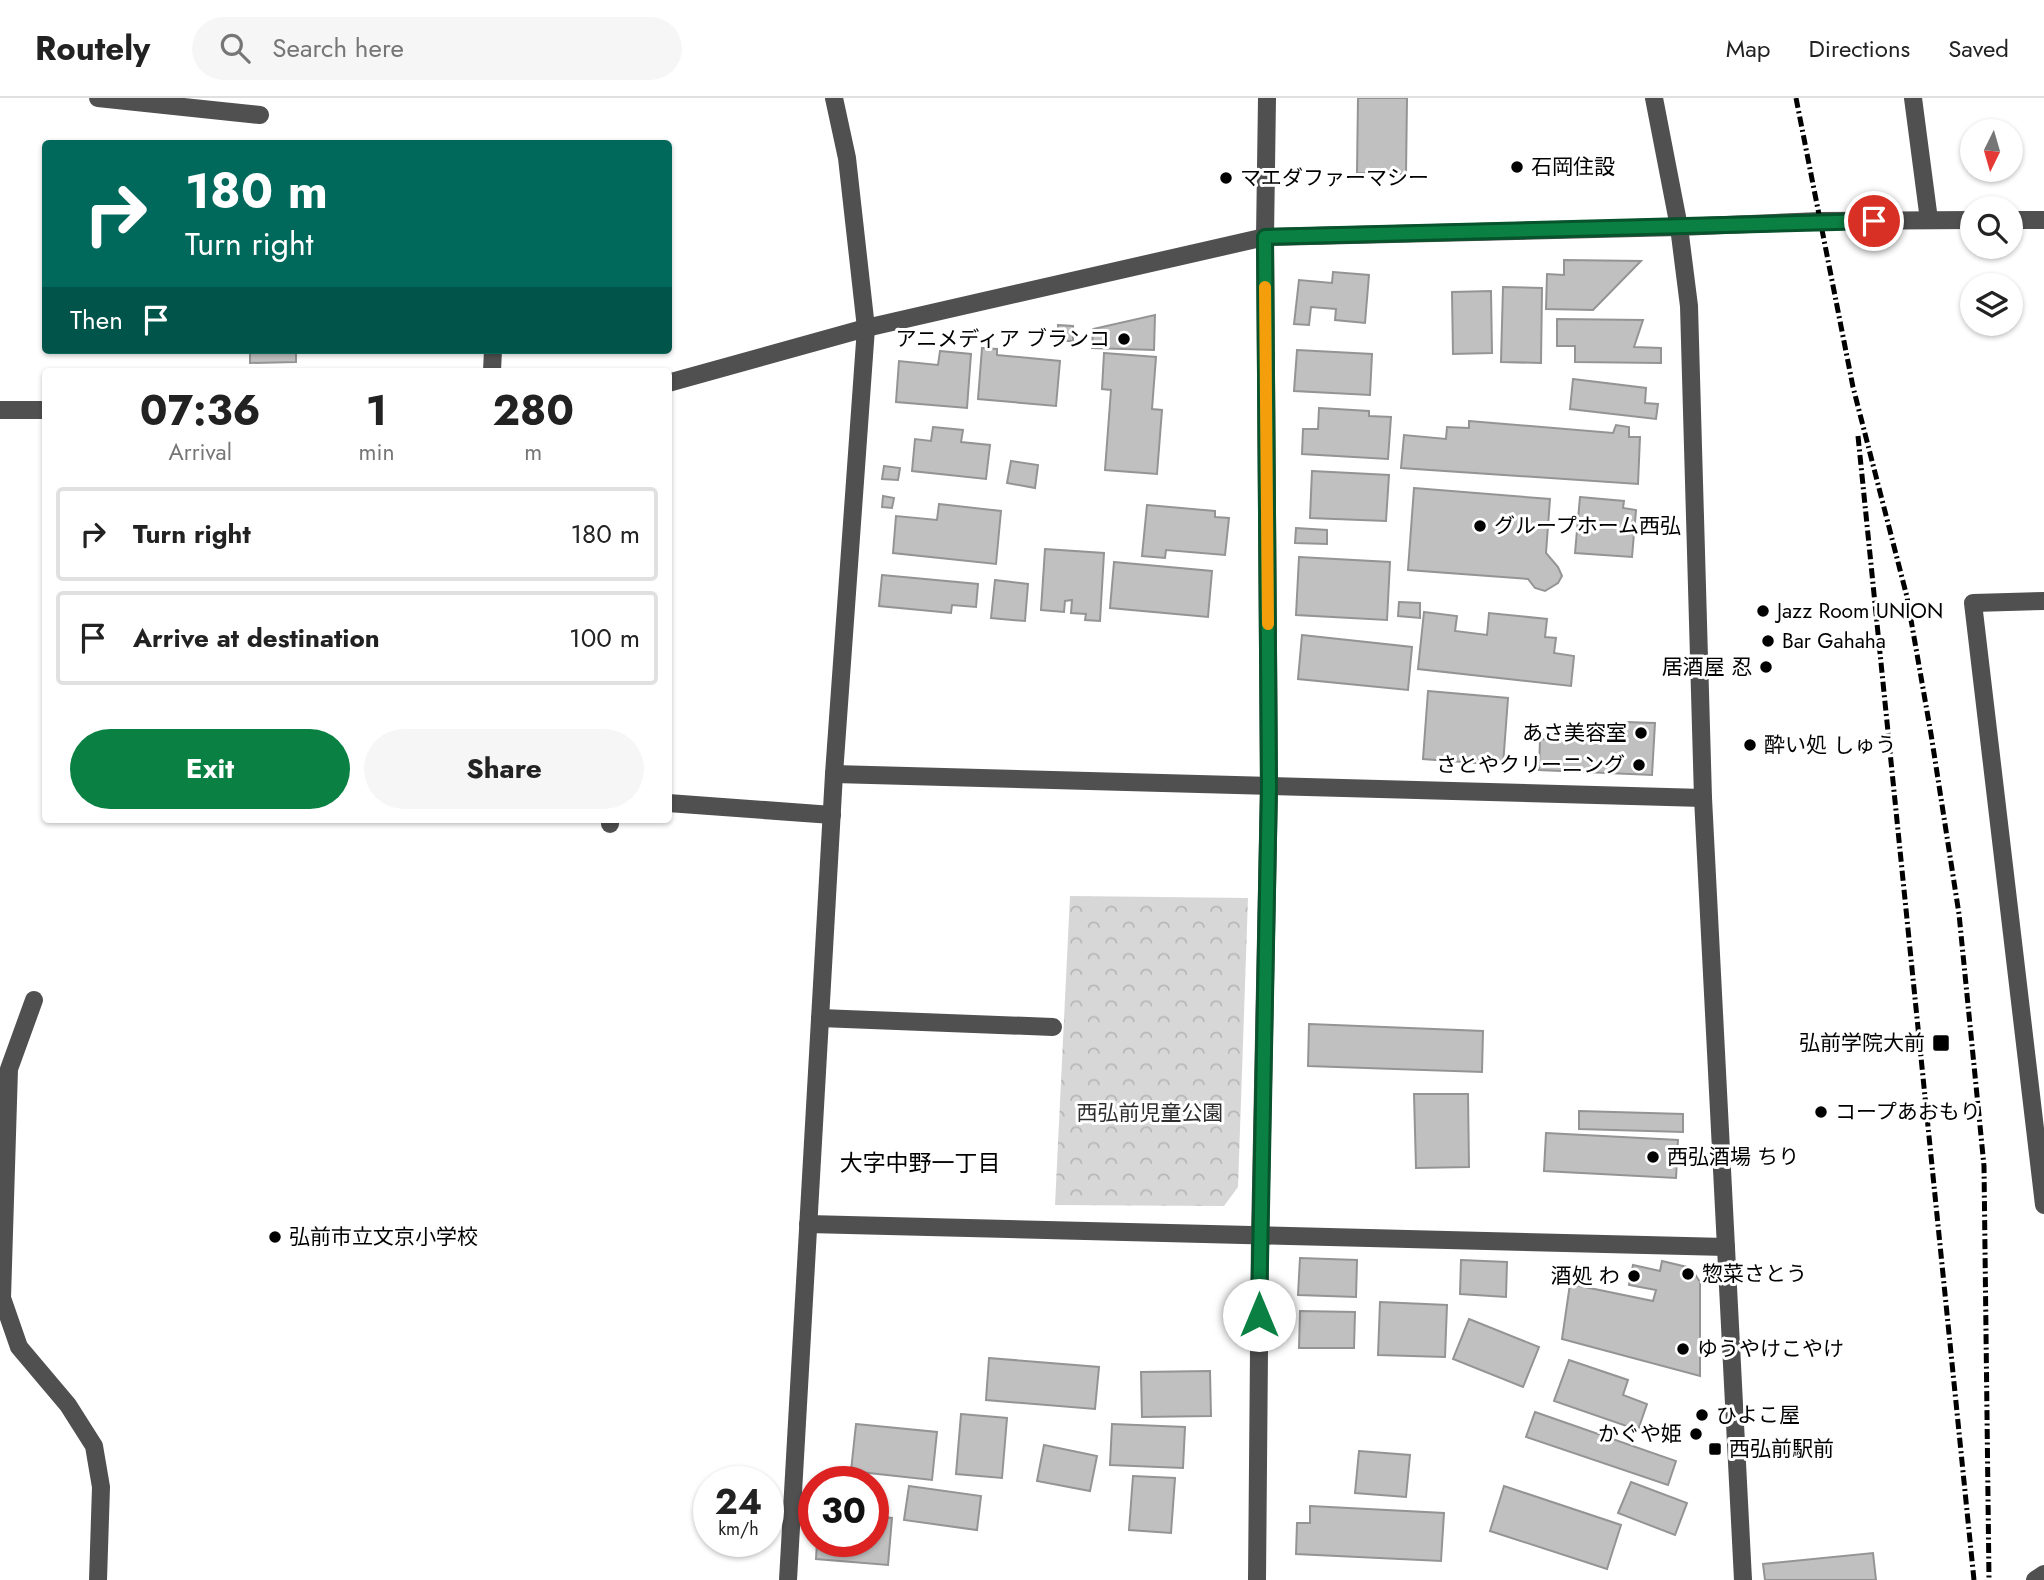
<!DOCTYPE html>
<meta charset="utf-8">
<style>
body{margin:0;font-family:Jost,"Noto Sans JP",sans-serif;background:#f6f6f6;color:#222;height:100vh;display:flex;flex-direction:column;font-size:26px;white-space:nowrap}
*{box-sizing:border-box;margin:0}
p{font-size:23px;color:#767676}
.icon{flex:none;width:38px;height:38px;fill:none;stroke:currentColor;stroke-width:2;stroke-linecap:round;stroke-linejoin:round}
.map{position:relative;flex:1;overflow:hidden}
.panel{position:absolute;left:42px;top:270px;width:630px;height:455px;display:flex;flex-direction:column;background:#fff;border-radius:7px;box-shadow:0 2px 5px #0004}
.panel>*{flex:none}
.banner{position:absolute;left:42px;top:42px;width:630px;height:214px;border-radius:7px;box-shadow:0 2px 5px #0004;background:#00695c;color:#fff;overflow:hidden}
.needle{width:46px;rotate:185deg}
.buttons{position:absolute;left:1960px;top:21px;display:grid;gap:14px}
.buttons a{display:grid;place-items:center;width:63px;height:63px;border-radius:50%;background:#fff;box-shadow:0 2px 5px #0004;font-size:35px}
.speed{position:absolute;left:693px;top:1368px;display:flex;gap:14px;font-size:35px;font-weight:700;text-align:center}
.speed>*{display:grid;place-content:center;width:91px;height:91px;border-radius:50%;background:#fff;box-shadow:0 2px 5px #0004;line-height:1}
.speed small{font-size:18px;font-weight:400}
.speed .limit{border:10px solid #d22;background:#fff;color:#111}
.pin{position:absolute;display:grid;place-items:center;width:60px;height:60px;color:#fff;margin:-30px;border:4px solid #fff;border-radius:50%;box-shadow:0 2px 7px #0007}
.me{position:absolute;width:77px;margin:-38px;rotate:0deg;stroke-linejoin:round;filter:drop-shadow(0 0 5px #0008)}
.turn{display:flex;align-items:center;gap:24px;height:147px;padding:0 28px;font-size:32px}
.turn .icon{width:91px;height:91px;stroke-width:2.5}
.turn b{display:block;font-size:49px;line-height:60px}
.then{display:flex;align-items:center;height:66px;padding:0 28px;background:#0003;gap:14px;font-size:26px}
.eta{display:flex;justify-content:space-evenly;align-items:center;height:119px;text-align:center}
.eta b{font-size:42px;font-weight:700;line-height:49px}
.action{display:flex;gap:14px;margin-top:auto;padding:14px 28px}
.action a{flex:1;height:80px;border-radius:42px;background:#0b8043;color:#fff;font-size:28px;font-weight:700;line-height:80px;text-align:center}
.action a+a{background:#f6f6f6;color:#222}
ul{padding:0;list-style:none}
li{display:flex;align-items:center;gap:21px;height:94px;margin:0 14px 10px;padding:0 14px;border:4px solid #e0e0e0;border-radius:7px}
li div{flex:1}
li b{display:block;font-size:26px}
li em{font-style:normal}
header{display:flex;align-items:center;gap:42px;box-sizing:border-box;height:98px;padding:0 35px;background:#fff;border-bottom:2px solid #e0e0e0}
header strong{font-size:33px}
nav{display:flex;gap:38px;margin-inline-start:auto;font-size:24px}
.search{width:490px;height:63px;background:#f6f6f6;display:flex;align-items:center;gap:18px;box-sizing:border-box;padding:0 24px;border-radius:38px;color:#767676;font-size:26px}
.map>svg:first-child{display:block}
</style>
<header>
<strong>Routely</strong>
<div class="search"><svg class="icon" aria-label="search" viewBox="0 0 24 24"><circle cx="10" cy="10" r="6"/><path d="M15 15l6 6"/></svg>Search here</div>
<nav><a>Map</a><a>Directions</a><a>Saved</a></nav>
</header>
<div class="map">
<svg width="2044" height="1482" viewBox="0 0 2044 1482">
<defs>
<pattern id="forest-crowns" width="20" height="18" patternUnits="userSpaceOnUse" patternTransform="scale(1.75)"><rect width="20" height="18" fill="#d7d7d7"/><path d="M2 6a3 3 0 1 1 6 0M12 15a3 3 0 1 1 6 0" fill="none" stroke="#b7b7b7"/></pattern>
</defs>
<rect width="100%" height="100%" fill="#fff"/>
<!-- forest -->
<path fill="url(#forest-crowns)" d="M1070,798L1248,800L1238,1089L1224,1108L1055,1107Z"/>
<!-- building -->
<g fill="#c0c0c0" stroke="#949494" stroke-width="2">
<path d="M1358,0H1407L1406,76L1357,75Z"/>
<path d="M1564,162L1641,163L1593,212L1546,211L1547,176L1564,177Z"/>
<path d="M1333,174L1369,177L1365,225L1335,222L1336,211L1311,209L1309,227L1294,226L1299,182L1332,185Z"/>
<path d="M1503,189L1542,190L1541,265L1501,264Z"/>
<path d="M1491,193L1492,255L1453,256L1452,194Z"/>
<path d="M1155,217L1154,252L1092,250L1093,231Z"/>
<path d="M1557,221L1643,222L1634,249L1661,250V265L1575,264V248H1557Z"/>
<path d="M1058,227L1073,228V243H1058Z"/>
<path d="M982,250L997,251V257L1060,263L1056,308L978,301Z"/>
<path d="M250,252H296V264L250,265Z"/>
<path d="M1297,252L1372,256L1370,297L1294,293Z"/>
<path d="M940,253L971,256L967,310L896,304L899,263L938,267Z"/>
<path d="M1104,255L1156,259L1152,311L1162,312L1157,376L1105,372L1111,292L1102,291Z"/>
<path d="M1573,281L1646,290L1645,305L1658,306L1656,321L1570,311Z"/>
<path d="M1319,310L1369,313V318L1391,319L1388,361L1302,356L1303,331H1318Z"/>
<path d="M1469,323L1613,335L1616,327L1629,329V339H1640L1638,386L1401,370L1404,337L1446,341L1447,329L1469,330Z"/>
<path d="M933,329L963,332L961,344L990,347L986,381L912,373L915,341L931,343Z"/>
<path d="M1011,363L1038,367L1035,390L1007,385Z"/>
<path d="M884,368L900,370L898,382L882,381Z"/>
<path d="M1312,373L1389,377L1386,423L1310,420Z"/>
<path d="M1414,390L1550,401L1546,455L1558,469L1562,478L1558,485L1545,493L1535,490L1528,481L1408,472Z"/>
<path d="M883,398L894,400L892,410L882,409Z"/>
<path d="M1580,399L1624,403L1623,410L1636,412L1632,459L1575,455Z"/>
<path d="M939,406L1001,413L996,466L893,455L896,418L937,422Z"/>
<path d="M1147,407L1215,413V419L1229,420L1225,457L1166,452L1165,460L1142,458Z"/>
<path d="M1296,430L1327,432V446L1295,445Z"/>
<path d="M1045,451L1104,455L1100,523L1085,522L1086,516L1071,515L1072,502L1065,503L1064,514L1041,512Z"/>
<path d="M1299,459L1390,464L1387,522L1296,517Z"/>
<path d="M1114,464L1212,473L1208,519L1110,510Z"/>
<path d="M882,477L978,486L976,509L952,507L951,515L879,508Z"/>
<path d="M995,482L1028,486L1025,523L991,520Z"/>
<path d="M1399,504L1420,505V520L1398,518Z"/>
<path d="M1424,514L1457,518L1455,533L1487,537L1489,515L1547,521L1545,539L1556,540L1554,555L1574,558L1571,588L1418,571Z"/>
<path d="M1302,537L1412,549L1408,592L1298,581Z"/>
<path d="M1428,593L1508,600L1503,667L1423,661Z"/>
<path d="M1625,624L1655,625L1652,677L1539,672L1540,641L1602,644V635L1624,636Z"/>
<path d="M1309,926L1483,933L1482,974L1308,968Z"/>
<path d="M1414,996H1468L1469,1069L1416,1070Z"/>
<path d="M1579,1013L1683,1016V1034L1579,1031Z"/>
<path d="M1546,1035L1678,1042L1676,1080L1544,1073Z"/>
<path d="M1300,1160L1357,1162L1356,1199L1298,1197Z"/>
<path d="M1461,1162L1507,1164L1506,1199L1460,1196Z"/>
<path d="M1662,1163L1691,1170L1700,1184V1278L1562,1241L1570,1186L1653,1203L1656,1192L1629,1187L1633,1167L1660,1173Z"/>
<path d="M1380,1204L1447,1207L1445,1259L1378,1257Z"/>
<path d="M1300,1213L1355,1214L1354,1250H1299Z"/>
<path d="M1469,1221L1539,1249L1523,1289L1453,1261Z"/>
<path d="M989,1260L1099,1269L1095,1311L986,1302Z"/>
<path d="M1569,1262L1628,1282L1623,1297L1647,1306L1638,1332L1554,1303Z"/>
<path d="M1210,1273L1211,1318L1142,1319L1141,1274Z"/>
<path d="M1535,1314L1676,1363L1668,1387L1526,1339Z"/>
<path d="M961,1316L1007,1320L1002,1380L956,1376Z"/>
<path d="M856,1326L937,1334L932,1382L851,1373Z"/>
<path d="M1112,1326L1185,1329L1183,1370L1110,1367Z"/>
<path d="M1044,1347L1097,1358L1090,1393L1037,1383Z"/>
<path d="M1359,1353L1410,1357L1406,1399L1355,1395Z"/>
<path d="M1133,1378L1175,1380L1171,1435L1129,1432Z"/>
<path d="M1631,1384L1687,1405L1675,1437L1618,1415Z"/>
<path d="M909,1388L981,1398L977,1432L904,1422Z"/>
<path d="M1504,1388L1621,1427L1607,1471L1490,1433Z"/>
<path d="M1310,1408L1444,1415L1441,1463L1296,1456L1297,1425H1310Z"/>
<path d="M873,1418L892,1420L888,1467L816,1461L817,1444H873Z"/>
<path d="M1873,1455L1876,1482H1765L1763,1466Z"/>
</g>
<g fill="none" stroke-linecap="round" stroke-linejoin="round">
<!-- minor -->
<g stroke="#505050" stroke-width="18">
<path d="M98,0L260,17"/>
<path d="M1654,0L1679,129L1689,208L1703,700L1743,1482"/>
<path d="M1913,0L1929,122"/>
<path d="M2011,122H2044"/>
<path d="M492,273L493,252"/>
<path d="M668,285L866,230L1265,139L1679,129L1820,123L1972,122"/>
<path d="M0,312H46"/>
<path d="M2044,503L1973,505L2044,1107"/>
<path d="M834,676L1703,700"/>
<path d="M668,705L832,717"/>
<path d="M610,726V721"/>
<path d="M34,902L9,971L2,1200L19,1249L68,1307L94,1348L101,1389L98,1482"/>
<path d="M820,920L1053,929"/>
<path d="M808,1126L1726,1149"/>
<path d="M788,1482L834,676L866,230L847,60L834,0"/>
<path d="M1257,1482L1260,1138L1269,689L1265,139L1267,0"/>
<path d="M2035,1482L2044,1476"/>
</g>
<!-- rail -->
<g stroke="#000" stroke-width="5" stroke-dasharray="10 3.5 2 3.5" stroke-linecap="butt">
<path d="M1796,0L1853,289L1907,499L1931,636L1959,816L1984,1068L1989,1482"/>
<path d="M1858,338L1974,1482"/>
</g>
</g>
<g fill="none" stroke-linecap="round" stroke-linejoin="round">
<!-- route casing -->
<g stroke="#07532c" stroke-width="18">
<path id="route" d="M1259,1217L1269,689L1265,139L1874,123"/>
</g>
<!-- route -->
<use href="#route" stroke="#0b8043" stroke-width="12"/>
<!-- slow -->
<path stroke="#f59e0b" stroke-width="12" d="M1265,189L1268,526"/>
</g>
<!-- markers -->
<g fill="#000" stroke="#fff" stroke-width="2.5">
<circle cx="1517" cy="69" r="7"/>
<circle cx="1226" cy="80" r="7"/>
<circle cx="1124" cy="241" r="7"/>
<circle cx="1480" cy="428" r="7"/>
<circle cx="1763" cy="513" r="7"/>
<circle cx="1768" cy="543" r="7"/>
<circle cx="1766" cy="569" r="7"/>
<circle cx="1641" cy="635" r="7"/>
<circle cx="1750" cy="647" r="7"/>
<circle cx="1639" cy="667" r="7"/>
<rect x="1932" y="936" width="18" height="18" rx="3.5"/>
<circle cx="1821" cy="1014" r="7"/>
<circle cx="1653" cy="1059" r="7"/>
<circle cx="275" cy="1139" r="7"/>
<circle cx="1688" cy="1176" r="7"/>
<circle cx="1634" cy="1178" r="7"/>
<circle cx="1683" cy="1251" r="7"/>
<circle cx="1702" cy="1317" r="7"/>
<circle cx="1696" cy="1336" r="7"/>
<rect x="1708" y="1344" width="14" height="14" rx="3.5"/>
</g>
<g text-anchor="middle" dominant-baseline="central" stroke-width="6" stroke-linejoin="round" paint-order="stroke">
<!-- poi labels -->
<g font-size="21" fill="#000" stroke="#fff" text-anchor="start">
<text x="1531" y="69">石岡住設</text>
<text x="1240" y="80">マエダファーマシー</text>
<text x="1110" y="241" text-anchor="end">アニメディア ブランコ</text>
<text x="1494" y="428">グループホーム西弘</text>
<text x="1777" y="513">Jazz Room UNION</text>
<text x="1782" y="543">Bar Gahaha</text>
<text x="1752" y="569" text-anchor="end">居酒屋 忍</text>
<text x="1627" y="635" text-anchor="end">あさ美容室</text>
<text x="1764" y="647">酔い処 しゅう</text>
<text x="1625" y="667" text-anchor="end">さとやクリーニング</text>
<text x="1925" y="945" text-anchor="end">弘前学院大前</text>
<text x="1835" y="1014">コープあおもり</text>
<text x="1667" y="1059">西弘酒場 ちり</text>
<text x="289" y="1139">弘前市立文京小学校</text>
<text x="1702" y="1176">惣菜さとう</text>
<text x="1620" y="1178" text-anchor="end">酒処 わ</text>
<text x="1697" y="1251">ゆうやけこやけ</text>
<text x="1716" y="1317">ひよこ屋</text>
<text x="1682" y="1336" text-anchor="end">かぐや姫</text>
<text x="1729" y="1351">西弘前駅前</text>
</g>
<!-- park labels -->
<g font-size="21" fill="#2e2e2e" stroke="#fff">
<text x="1150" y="1015">西弘前児童公園</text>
</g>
<!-- neighbourhood labels -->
<g font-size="23" fill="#000" stroke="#fff">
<text x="920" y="1065">大字中野一丁目</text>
</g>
</g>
</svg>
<div class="buttons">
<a><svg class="needle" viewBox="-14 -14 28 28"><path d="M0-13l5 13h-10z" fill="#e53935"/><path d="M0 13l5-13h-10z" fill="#767676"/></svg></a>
<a><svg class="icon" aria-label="search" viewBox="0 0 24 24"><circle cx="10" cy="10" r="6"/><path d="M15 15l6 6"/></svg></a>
<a><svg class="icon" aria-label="layers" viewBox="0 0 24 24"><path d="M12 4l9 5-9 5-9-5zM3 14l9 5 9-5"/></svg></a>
</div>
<div class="speed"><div>24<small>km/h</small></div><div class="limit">30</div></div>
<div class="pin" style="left:1874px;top:123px;background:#d93025"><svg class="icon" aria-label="arrive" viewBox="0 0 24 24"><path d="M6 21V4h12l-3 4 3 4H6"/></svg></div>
<svg class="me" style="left:1259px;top:1217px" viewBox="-20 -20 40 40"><circle r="19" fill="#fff"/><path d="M0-13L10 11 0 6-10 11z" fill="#0b8043"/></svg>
<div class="banner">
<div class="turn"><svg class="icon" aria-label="right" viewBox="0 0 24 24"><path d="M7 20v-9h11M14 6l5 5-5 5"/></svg><div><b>180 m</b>Turn right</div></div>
<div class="then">Then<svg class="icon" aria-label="arrive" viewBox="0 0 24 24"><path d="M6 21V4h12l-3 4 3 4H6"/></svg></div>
</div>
<section class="panel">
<div class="eta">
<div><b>07:36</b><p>Arrival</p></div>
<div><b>1</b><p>min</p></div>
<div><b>280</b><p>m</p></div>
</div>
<ul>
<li><svg class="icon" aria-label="right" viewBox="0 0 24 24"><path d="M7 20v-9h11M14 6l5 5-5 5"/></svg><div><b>Turn right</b></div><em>180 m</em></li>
<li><svg class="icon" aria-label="arrive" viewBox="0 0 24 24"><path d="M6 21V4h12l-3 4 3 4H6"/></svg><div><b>Arrive at destination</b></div><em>100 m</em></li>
</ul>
<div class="action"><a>Exit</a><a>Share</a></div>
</section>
</div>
